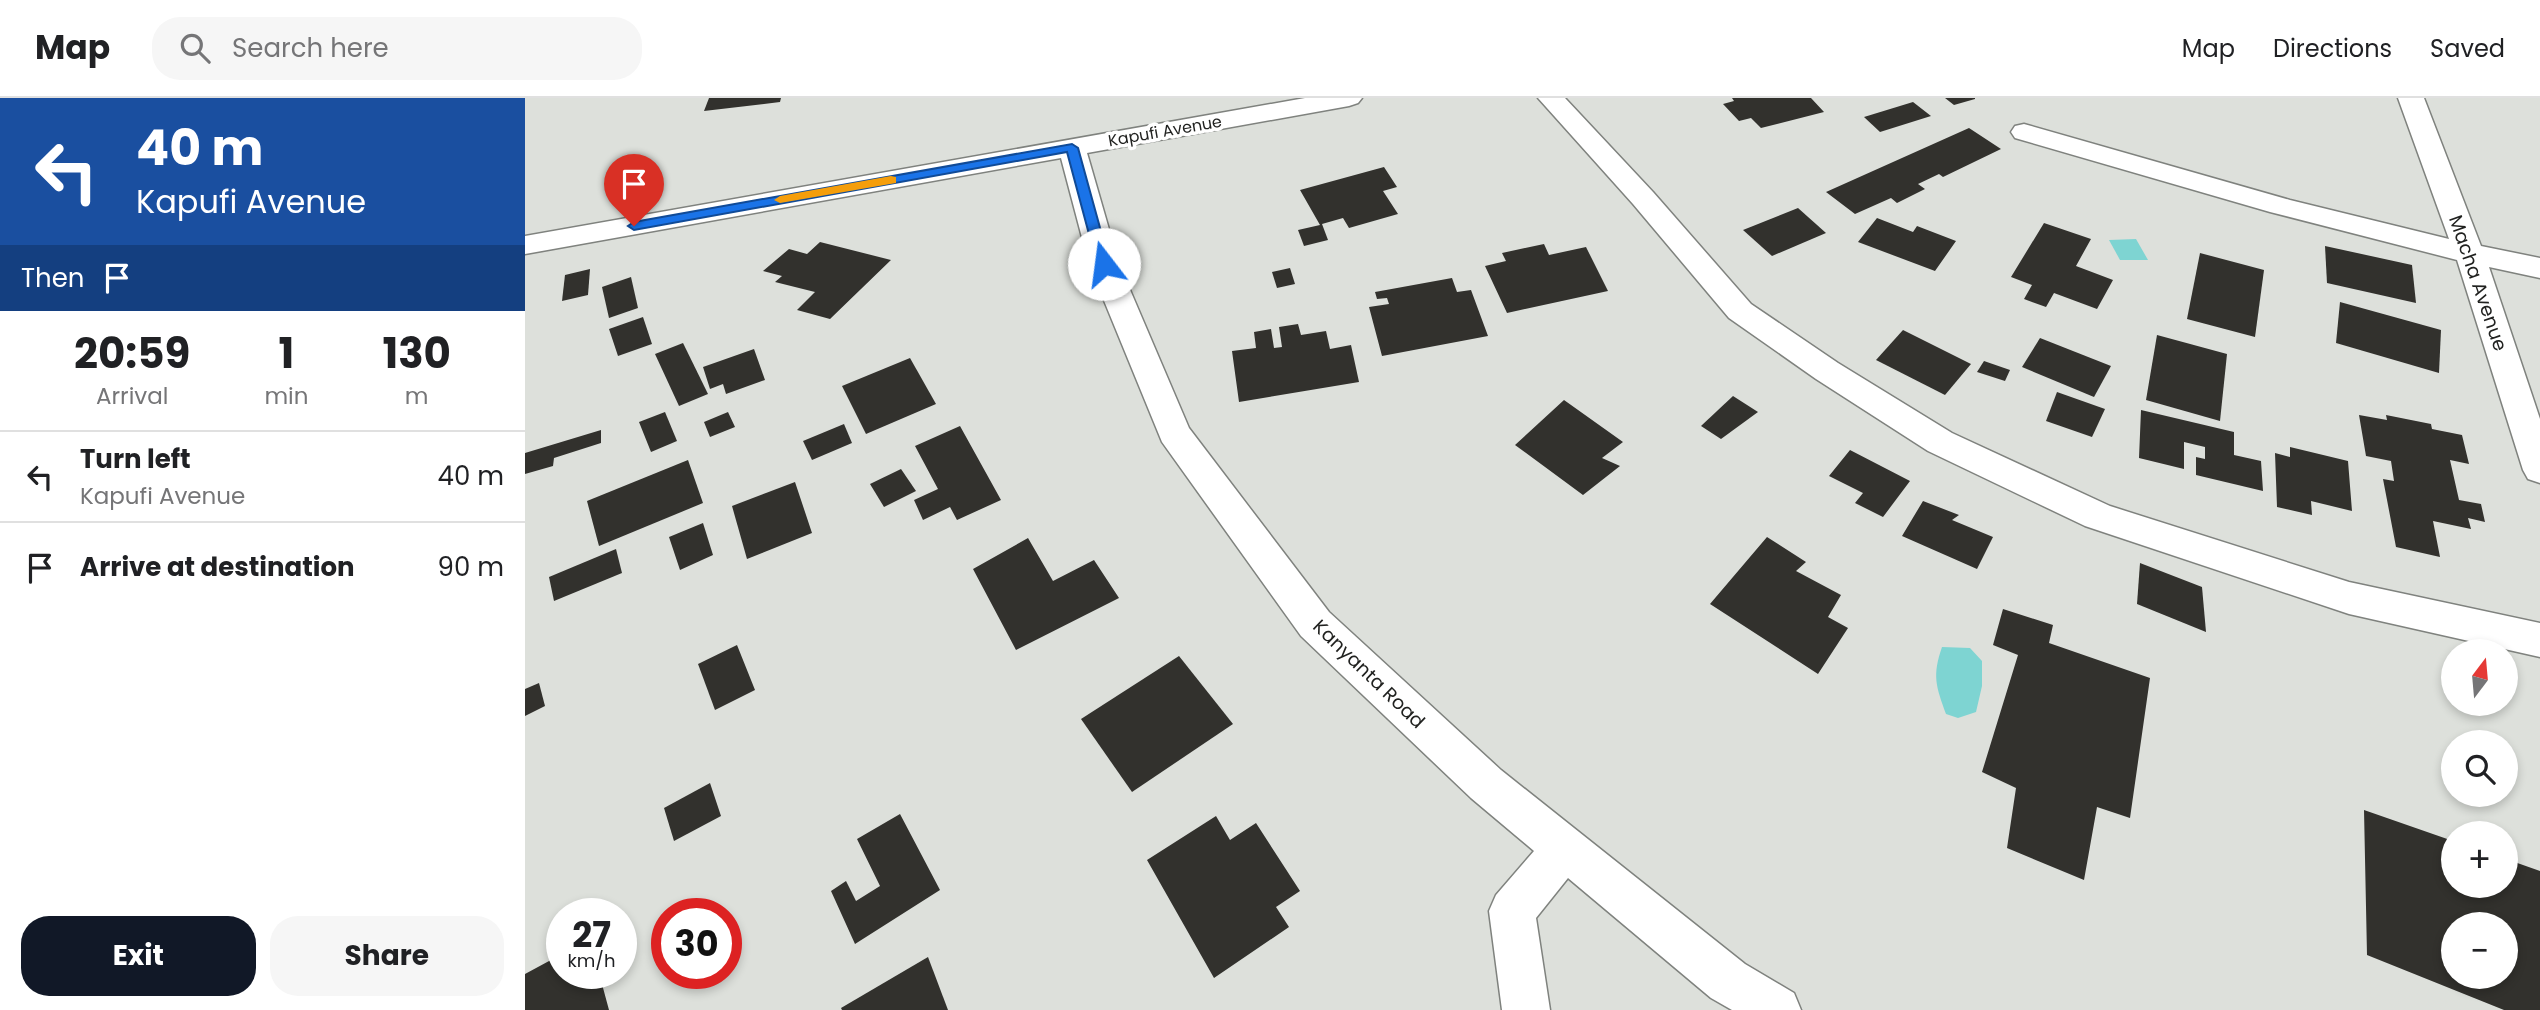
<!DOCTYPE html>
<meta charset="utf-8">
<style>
body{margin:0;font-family:Poppins,sans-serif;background:#f6f6f6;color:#202124;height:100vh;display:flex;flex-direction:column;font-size:26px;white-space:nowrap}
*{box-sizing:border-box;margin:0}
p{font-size:23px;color:#757577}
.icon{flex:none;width:38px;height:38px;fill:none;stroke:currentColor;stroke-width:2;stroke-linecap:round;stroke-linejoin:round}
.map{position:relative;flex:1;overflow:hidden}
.panel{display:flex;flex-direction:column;background:#fff;width:525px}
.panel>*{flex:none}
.banner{background:#1a4fa0;color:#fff;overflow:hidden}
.needle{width:46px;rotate:16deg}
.buttons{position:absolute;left:1916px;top:541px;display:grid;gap:14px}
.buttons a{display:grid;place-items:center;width:77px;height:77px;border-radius:50%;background:#fff;box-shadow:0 4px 10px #0003;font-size:35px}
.speed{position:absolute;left:21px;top:800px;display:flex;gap:14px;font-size:35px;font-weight:700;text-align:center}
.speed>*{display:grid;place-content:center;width:91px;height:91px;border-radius:50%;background:#fff;box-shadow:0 4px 10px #0003;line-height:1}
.speed small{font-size:18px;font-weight:400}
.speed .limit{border:10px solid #d22;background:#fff;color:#111}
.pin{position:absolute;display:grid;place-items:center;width:60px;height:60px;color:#fff;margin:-72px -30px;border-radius:50% 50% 50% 0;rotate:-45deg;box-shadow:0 0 7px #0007}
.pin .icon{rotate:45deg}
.me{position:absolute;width:77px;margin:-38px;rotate:345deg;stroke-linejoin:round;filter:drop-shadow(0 0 5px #0008)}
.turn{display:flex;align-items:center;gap:24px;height:147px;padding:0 21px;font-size:32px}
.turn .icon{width:91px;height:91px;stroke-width:2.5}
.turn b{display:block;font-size:49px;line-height:60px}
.then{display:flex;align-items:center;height:66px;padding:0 21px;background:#0003;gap:14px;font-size:26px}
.eta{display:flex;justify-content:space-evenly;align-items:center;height:119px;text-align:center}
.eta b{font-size:42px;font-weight:700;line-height:49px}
.cta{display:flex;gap:14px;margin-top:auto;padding:14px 21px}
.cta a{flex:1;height:80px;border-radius:28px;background:#111827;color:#fff;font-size:28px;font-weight:700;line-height:80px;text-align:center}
.cta a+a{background:#f6f6f6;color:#202124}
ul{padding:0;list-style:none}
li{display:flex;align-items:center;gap:21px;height:91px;padding:0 21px;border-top:2px solid #e0e0e0}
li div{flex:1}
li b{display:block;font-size:26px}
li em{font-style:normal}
header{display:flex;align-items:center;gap:42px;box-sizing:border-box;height:98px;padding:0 35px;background:#fff;border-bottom:2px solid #e0e0e0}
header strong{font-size:33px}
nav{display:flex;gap:38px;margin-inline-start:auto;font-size:24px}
.search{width:490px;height:63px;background:#f6f6f6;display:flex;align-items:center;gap:18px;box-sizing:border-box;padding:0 24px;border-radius:28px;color:#757577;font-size:26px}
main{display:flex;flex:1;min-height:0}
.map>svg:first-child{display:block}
</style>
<header>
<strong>Map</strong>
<div class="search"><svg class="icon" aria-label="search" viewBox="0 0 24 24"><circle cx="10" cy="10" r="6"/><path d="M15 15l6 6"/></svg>Search here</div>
<nav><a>Map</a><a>Directions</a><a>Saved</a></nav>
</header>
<main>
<section class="panel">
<div class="banner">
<div class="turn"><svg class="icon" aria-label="left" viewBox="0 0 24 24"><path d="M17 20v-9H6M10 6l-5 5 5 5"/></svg><div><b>40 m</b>Kapufi Avenue</div></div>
<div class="then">Then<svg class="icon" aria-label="arrive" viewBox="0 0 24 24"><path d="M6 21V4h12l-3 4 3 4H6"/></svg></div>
</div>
<div class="eta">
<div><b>20:59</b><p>Arrival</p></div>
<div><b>1</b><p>min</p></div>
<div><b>130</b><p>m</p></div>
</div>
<ul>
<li><svg class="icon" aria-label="left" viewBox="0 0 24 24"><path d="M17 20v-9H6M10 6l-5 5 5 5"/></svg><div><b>Turn left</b><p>Kapufi Avenue</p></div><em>40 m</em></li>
<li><svg class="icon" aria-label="arrive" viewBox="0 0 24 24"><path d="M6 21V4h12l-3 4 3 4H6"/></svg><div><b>Arrive at destination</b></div><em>90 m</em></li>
</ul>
<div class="cta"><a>Exit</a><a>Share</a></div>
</section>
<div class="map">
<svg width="2015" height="912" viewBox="0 0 2015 912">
<rect width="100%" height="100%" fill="#dde0db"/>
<!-- water -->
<g fill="#7ed4d2">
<path d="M1611,141L1623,162H1595L1584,142Z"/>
<path d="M1417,549L1445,550L1457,563V588L1451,614L1433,620L1421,616C1411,588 1407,578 1417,549Z"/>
</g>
<!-- building -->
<g fill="#32312d" fill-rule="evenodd">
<path d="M184,0H256L255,4L179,13Z"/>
<path d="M1207,0H1286L1299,14L1236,30L1226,20L1214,23L1198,6L1209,3Z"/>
<path d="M1420,0H1450V1L1429,7Z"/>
<path d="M1388,4L1406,18L1355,34L1339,19Z"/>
<path d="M1444,30L1476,51L1418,79L1414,76L1393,86L1400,91L1372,105L1366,100L1330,116L1301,94Z"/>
<path d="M859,69L872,89L858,93L873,116L824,130L818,120L797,126L803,142L779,148L773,132L795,127L775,92Z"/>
<path d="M1273,110L1301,135L1247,158L1218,132Z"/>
<path d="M1352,120L1388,134L1392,128L1431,143L1410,173L1333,144Z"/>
<path d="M1519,125L1566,141L1551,168L1588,182L1572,211L1529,195L1521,209L1499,201L1507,187L1486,179Z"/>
<path d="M295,144L366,162L305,221L272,212L290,194L250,184L257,178L238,173L264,151L282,156Z"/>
<path d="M1019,146L1024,157L1061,149L1083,193L982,215L960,168L981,163L977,155Z"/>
<path d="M1800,148L1887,167L1891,205L1802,185Z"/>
<path d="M1675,155L1739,172L1730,239L1662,221Z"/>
<path d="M765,170L770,186L752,190L747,174Z"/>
<path d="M65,171L63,197L37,203L40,177Z"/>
<path d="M106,179L113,210L84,220L77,189Z"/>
<path d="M927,180L932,194L946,192L963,238L857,258L844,209L864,206L862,200L852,201L850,194Z"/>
<path d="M1815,204L1916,232L1914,275L1811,245Z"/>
<path d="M118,219L127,246L93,258L84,231Z"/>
<path d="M773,226L776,237L801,233L805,251L826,247L834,284L714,304L707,253L731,250L729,234L746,231L749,250L757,249L754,229Z"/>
<path d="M1378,232L1446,266L1420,297L1351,262Z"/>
<path d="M1632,237L1702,256L1695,323L1621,302Z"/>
<path d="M1515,240L1586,268L1569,299L1497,269Z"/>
<path d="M158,245L183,296L154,308L130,256Z"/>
<path d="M229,251L240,282L201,296L198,286L185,291L178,269Z"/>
<path d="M385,260L411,306L341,336L317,288Z"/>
<path d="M1459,263L1485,272L1480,283L1452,274Z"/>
<path d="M1532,294L1580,311L1567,339L1521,323Z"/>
<path d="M1208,298L1233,314L1196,341L1176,328Z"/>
<path d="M1039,302L1098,344L1077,360L1095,368L1058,397L990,347Z"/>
<path d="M1616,312L1709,334V357L1736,363L1738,393L1671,377V359L1680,361V349L1659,344V371L1614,360Z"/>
<path d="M140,314L152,343L126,354L114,324Z"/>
<path d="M203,314L210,329L185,339L179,324Z"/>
<path d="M1834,317L1862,322L1861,317L1906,326L1907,331L1937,337L1944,366L1925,362L1934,402L1956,406L1960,424L1943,420L1946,431L1908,423L1915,459L1871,449L1858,381L1869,383L1866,363L1841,358Z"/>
<path d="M319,326L327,345L287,362L278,343Z"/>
<path d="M435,328L476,402L432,422L425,409L398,422L389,402L413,391L390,348Z"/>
<path d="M76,332V345L29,360L28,368L0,376V355Z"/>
<path d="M1765,349L1823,363L1827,413L1786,403L1787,417L1752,409L1750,355L1765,359Z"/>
<path d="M1325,352L1385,383L1358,419L1330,405L1338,395L1304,378Z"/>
<path d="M163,362L178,405L74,448L62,403Z"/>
<path d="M376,371L391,393L359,409L345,386Z"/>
<path d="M270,384L287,435L222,461L207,408Z"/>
<path d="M1398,403L1434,417L1427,422L1468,439L1452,471L1377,438Z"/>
<path d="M178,425L188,457L155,472L144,439Z"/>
<path d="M1242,439L1281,464L1271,473L1316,497L1303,519L1323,530L1293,576L1185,506Z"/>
<path d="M503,440L528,483L569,462L594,500L491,552L448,471Z"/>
<path d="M91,451L97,475L29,503L24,479Z"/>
<path d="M1615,465L1677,489L1681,534L1612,506Z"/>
<path d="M1478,511L1528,527L1524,545L1625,580L1605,720L1572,709L1559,782L1482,750L1491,690L1457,674L1493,557L1468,547Z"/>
<path d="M212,547L230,592L190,612L173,566Z"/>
<path d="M654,558L708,626L607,694L556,621Z"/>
<path d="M14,585L20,608L0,618V591Z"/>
<path d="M185,685L196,718L149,743L139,710Z"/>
<path d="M1839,712L1928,743V788H1981V761L2015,773V912H1979L1842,857ZM1928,826H1981V878H1928Z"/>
<path d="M375,716L415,792L330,846L306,793L321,783L331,803L355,788L332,741Z"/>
<path d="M691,718L705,742L731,725L775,793L751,809L764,829L689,880L622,762Z"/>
<path d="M37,856V875H74L84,912H0V876Z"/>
<path d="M403,859L423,912H317L316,910Z"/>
</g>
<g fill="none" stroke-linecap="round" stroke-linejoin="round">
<!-- street casing -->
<g stroke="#7f827e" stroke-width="3">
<g id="street">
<path d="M780,0H837L833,5L824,8L562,55L594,166L664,330L804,514L976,672L1220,866L1269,895L1276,912H1207L1186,900L1043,780L1011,820L1025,912H977L964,813L971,797L1009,753L946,700L776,538L637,344L564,166L536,60L0,156V138Z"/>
<path d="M1013,0H1040L1128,94L1226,206L1313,265L1427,335L1585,408L1824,484L2015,525V559L1824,516L1560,428L1403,353L1291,281L1204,220L1108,106Z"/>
<path d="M1873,0H1899L1956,148L2015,160V180L1964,169L2015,321V385L2003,381L1998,372L1932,162L1745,114L1490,40L1486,34L1490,28L1499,26L1765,102L1924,141Z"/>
</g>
</g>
<!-- street -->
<use href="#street" fill="#fff" fill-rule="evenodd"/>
</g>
<!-- route -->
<path fill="#1a73e8" stroke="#114b97" stroke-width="2" d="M547,46L553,50L585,166L583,169L579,170L572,166L542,54L109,132L103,128L109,124Z"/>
<!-- slow -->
<path fill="#f59e0b" d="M366,78L371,79V85L255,105L249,102L255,98Z"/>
<g text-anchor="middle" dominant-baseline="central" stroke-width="7" stroke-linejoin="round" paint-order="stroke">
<!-- far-street labels -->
<g font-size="16" fill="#212220" stroke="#fff">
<text transform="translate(640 33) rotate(-10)">Kapufi Avenue</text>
</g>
<!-- street labels -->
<g font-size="19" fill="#212220" stroke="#fff">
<text transform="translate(1953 185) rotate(71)">Macha Avenue</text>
<text transform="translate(844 576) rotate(44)">Kanyanta Road</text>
</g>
</g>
</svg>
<div class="buttons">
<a><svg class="needle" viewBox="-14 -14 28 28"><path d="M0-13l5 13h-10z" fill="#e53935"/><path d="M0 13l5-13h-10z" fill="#757577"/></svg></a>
<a><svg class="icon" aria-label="search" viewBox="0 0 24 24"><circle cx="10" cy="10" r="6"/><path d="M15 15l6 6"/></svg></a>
<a>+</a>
<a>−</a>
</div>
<div class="speed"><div>27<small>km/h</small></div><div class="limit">30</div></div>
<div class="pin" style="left:109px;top:128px;background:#d93025"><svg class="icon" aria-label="arrive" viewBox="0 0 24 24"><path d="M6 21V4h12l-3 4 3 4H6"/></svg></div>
<svg class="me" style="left:579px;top:166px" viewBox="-20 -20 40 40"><circle r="19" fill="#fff"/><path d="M0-13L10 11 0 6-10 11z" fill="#1a73e8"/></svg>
</div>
</main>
